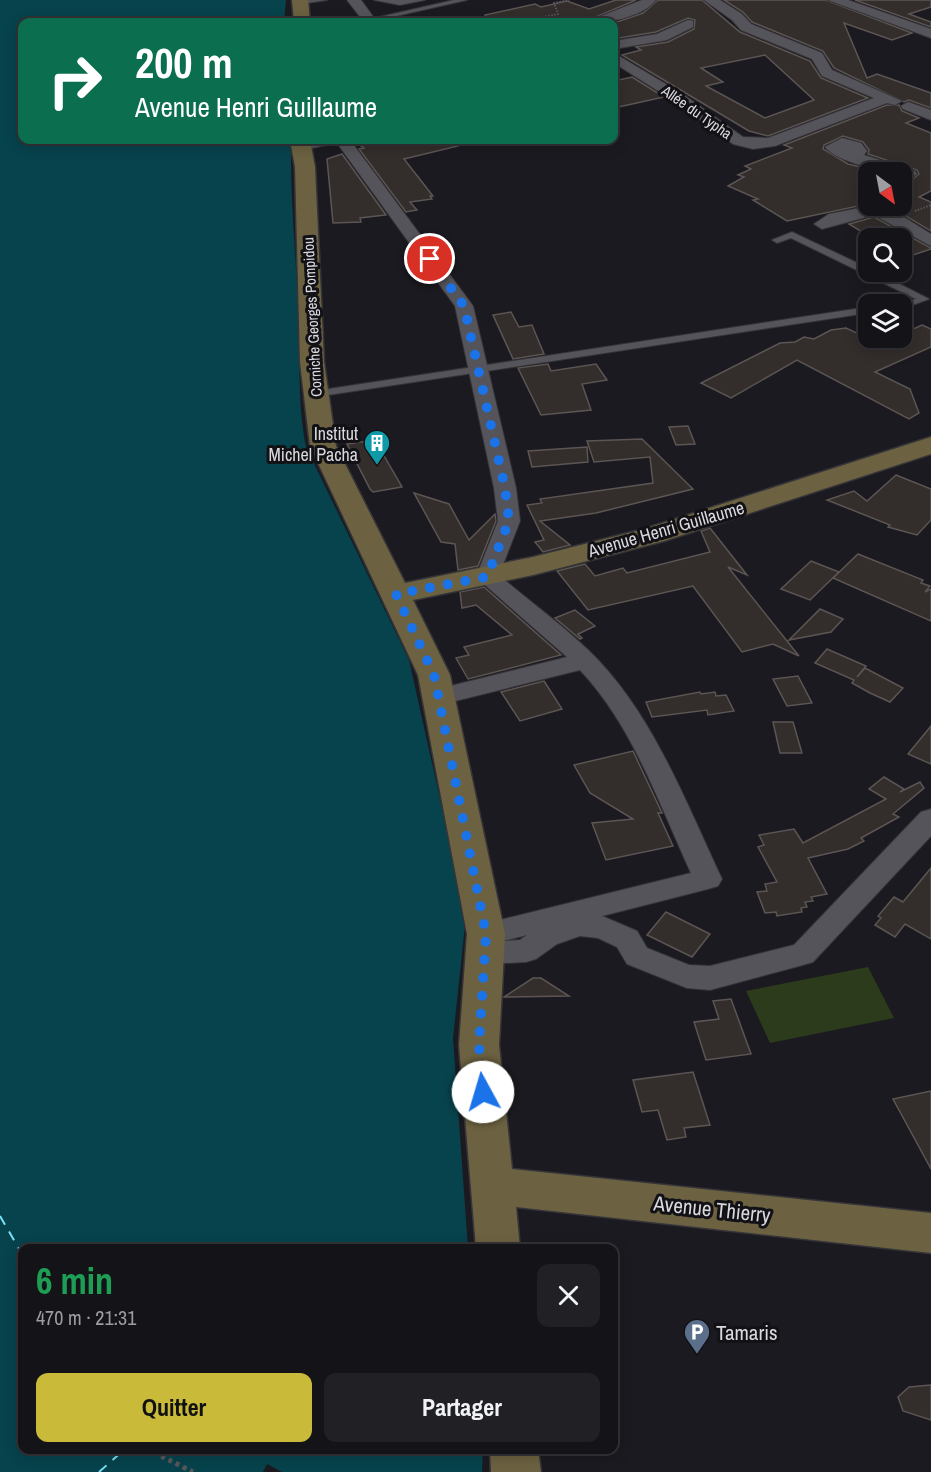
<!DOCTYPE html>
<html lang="fr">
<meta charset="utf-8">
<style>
body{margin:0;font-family:"Archivo Narrow",sans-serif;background:#212125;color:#f1f3f6;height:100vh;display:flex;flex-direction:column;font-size:22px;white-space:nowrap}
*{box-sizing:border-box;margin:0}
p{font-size:20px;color:#9d9ea2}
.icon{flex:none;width:33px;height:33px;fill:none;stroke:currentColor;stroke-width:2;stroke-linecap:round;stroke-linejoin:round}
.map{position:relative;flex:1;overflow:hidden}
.side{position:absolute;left:18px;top:1244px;width:600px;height:210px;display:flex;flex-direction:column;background:#141418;border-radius:12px;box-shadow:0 3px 15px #0003,0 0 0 2px #333337}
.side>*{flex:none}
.top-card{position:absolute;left:18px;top:18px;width:600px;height:126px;border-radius:12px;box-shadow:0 3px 15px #0003,0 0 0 2px #333337;background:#0b6e4f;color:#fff;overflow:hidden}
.needle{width:39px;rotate:148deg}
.controls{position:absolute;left:858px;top:162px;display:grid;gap:12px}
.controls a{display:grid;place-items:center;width:54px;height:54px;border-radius:12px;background:#141418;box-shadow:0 3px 15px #0003,0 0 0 2px #333337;font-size:30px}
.pin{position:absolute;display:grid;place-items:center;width:51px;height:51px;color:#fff;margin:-26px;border:3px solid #fff;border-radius:50%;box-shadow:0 2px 6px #0007}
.me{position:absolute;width:66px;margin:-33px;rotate:354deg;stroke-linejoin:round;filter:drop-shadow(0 0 4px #0008)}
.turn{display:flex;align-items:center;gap:21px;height:126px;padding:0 18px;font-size:27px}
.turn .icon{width:78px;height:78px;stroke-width:2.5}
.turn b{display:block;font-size:42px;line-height:51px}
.round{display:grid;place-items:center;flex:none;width:63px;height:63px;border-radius:12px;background:#212125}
.overview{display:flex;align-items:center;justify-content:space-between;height:102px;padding:0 18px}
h1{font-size:36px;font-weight:800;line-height:45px;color:#1e9e55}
.primary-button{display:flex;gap:12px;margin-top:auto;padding:12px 18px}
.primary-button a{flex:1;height:69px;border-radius:12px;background:#c9ba3a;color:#111;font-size:24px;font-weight:800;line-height:69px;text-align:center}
.primary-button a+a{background:#212125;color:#f1f3f6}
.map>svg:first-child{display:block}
</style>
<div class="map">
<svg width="931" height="1472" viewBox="0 0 931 1472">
<rect width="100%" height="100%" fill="#1b1a20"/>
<!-- green -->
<path fill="#2b3b1b" d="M868,967L894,1018L770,1043L746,991Z"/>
<!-- water -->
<path fill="#07434d" d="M0,0H286L284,22H22V140H291C290,203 297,265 299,328C300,371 298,404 306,447L409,660L466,916L453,1038L468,1248H22V1449H483L482,1472H282L267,1464L263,1472H0Z"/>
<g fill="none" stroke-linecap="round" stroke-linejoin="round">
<!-- ferry -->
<g stroke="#77e1f8" stroke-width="2" stroke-dasharray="10 8" stroke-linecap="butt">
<path d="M0,1216L22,1254"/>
<path d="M99,1472L125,1449"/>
</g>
</g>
<!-- building -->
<g fill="#332d2b" stroke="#5c5554" stroke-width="1.5" fill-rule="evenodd">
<path d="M616,0H636L584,22H486L485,15L535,4L541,7L567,1L589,9Z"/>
<path d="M658,0H702L740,32L810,61L821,78L868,98L768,136L749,131L622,55L641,50L636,47L668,42L694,29L695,20L688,18L656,32L619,38L614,35V23L643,13ZM765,55L814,100L765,118L706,86L723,82L701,68Z"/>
<path d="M724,0H826L912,33L892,40L844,23L867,78L877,74L931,93V108L909,100L904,102L834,68L823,51L752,22L743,12Z"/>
<path d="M855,0H931V7L909,14L931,22V27Z"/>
<path d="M632,77L664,97L614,108V81Z"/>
<path d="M887,105H899L902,111L919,118L906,123L931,133V191L919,197L931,202V231L889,206H902V179L910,181L919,174L917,170L868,154L869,150L863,142L843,136L824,145L823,149L848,164L883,172H868V204L787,221L753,200L758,199L728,186L744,177L738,175L751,169L745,166L792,148L784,145Z"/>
<path d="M389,140H457L458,146L404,159L433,196H430L432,199L410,202L417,210L406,212L359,149L364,148L361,146Z"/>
<path d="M342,154L386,215L360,218L361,222L333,223L327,159Z"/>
<path d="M874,217L931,248V249L907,257L902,254V238H872L849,224Z"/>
<path d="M511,312L519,327L532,325L544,354L513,359L493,315Z"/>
<path d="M922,325L931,329V347L875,372L910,389L919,413L909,419L797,360L731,398L701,383L780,343L795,342L804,337L814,339L831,330L846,328L876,342L890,338H902V334Z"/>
<path d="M548,364L551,371L596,364L607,380L582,384L591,410L541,415L518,368Z"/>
<path d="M688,426L695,444L676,445L669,427Z"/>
<path d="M642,439L693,489L596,513L540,521L570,545L543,552L535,542L544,540L527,505L542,503L540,499L653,483L650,457L594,462L587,441Z"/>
<path d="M375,440L402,487L373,492L370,489L347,444Z"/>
<path d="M587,447L588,462L532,467L528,451Z"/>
<path d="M896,475L931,489V520L917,535L888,527L890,525L827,500L854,491L867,501Z"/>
<path d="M414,493L449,504L469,540L495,514L496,521L478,566L458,570L455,544L441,542Z"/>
<path d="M710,528L747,575L728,567L799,656L773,644L742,652L693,586L588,610L557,571L585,564L595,576L623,568L627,573L710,552L701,531Z"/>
<path d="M858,554L923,580L921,583L930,586L925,592L931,589V621L833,578Z"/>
<path d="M811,561L839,572L810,600L781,589Z"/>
<path d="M484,587L561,655L468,679L456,658L469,655L464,647L512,635L476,605L462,608L460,592Z"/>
<path d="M820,609L843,619L831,632L789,640Z"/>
<path d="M575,610L595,626L578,634L582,638L580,639L555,618Z"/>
<path d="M827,649L866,666L857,677L865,668L903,688L890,702L870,693L852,683L854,680L815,663Z"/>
<path d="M798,676L812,703L787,706L773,679Z"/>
<path d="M544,681L562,709L520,721L501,692Z"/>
<path d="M700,692L701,694L715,692L716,696L726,695L734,711L708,715L707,710L652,717L646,702Z"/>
<path d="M773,722H793L802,753H780Z"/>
<path d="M931,726V764L908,754Z"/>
<path d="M633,751L662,813H658L673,846L606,860L592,823L633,819L590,793L574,765Z"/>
<path d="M884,777L904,789L900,792L920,782L924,788L893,814L899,817L861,838L864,841L848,849L808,858L827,894L811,897L813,901L805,902L807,907L801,908L802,912L777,916L776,912L765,913L757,892L767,891L765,884L777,882L758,847L764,845L759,835L794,829L803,843L886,799L869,789Z"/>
<path d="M931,868V939L905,924L895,937L875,925L881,918L878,916L894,897L903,902Z"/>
<path d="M666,912L710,934L692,957L647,935Z"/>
<path d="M533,978H541L569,996L504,997Z"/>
<path d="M731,999L751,1054L706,1060L694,1022L719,1019L713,1001Z"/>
<path d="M693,1072L710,1125L684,1128L686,1137L667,1140L658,1110L642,1112L633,1080Z"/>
<path d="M931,1091V1169L893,1099Z"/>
<path d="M931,1385V1420L903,1411L898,1397L909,1387Z"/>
</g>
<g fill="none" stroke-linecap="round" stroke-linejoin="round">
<!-- lane casing -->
<g stroke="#353438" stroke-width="2">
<g id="lane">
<path d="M301,0H327L301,4L298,2Z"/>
<path d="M374,0H425L400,5Z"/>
<path d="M454,0H467L370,22L366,20Z"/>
<path d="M792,232L868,268V272H876L929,299L902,309V304H899L916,299L791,238L777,243L772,240Z"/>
<path d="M868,307V313L315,397L310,394L315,391Z"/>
</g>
</g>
<!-- street casing -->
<g stroke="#353438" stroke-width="2">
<g id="street">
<path d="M347,0H361L377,22H364Z"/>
<path d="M642,0H656C643,17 606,24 586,22Z"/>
<path d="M704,0H720L742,14L751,24L822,53L832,70L902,101L895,105L887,103L775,146L753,149L733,144L674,101L614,63V53L684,95L743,137L768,138L874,98L822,76L812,59L741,30L732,20Z"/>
<path d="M828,0H848L931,29V38Z"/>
<path d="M688,20L693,21V27L667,40L614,49V41L657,34Z"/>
<path d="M908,102L931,110V120L903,109L901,106Z"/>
<path d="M842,138L861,143L867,151L864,155L915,171L917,174L909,179L902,177V172C882,172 837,162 825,147Z"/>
<path d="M307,140H350L473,306L516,488L520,521L499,575C532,604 569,629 599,661C656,722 687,805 722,879L718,886L708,889L602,916L637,931L647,948L689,965L710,966L794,945L921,812L931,809V836L813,962L803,965L710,990L687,988L627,964L617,947L598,938L580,936L557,944L536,959L526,962L486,964L476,961L471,953L476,945L481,943L476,942L472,934L476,926L691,873C659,804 633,726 580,670L439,705L430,703L427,697L430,691L567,657L476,577L498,521L494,488L455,306L337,143L312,148L304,143ZM527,935L520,940L503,941Z"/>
<path d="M870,206H886L931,234V246L874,215L822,229L814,224L829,214Z"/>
</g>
</g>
<!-- secondary casing -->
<g stroke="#353438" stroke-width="3">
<g id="secondary">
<path d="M292,0H308L310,22H294Z"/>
<path d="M290,140H310L315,167L324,362L336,446L405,583L533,557L644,529L931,437V454L664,541L533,575L413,600L450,675L505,934L499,1045L512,1169L931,1213V1253L516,1207L520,1248H476L459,1045L467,934L418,675L310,446L300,362L295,167Z"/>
<path d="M490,1449H538L541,1472H491Z"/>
</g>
</g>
<!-- path-far1 -->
<g stroke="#58575c" stroke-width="2" stroke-dasharray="1.5 1.5" stroke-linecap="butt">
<path d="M519,22L558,14L554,3L569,0"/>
<path d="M915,211L931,205"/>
</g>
<!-- path -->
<path stroke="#58575c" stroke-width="5" stroke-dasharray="4 4" stroke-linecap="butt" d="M147,1449L193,1472"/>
<!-- lane -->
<use href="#lane" fill="#54545a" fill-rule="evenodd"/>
<!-- street -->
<use href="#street" fill="#54545a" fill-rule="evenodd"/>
<!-- secondary -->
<use href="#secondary" fill="#6c6241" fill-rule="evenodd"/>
</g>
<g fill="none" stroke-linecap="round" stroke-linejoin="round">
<!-- route -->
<path stroke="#1a73e8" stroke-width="10" stroke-dasharray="0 18" d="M430,259L464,306L505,488L509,521L487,577L396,594L434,675L486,934L479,1045L483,1092"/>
</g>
<!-- icons -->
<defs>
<g id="building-pin" transform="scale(1.35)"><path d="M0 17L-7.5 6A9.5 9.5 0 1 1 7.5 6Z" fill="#0f9aa8" stroke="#121116"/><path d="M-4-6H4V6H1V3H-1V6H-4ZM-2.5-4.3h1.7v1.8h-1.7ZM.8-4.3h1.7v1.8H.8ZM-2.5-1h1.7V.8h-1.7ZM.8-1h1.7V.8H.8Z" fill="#fff"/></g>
<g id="parking-pin" transform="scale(1.35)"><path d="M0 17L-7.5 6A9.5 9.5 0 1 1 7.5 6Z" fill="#5c6f8a" stroke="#121116"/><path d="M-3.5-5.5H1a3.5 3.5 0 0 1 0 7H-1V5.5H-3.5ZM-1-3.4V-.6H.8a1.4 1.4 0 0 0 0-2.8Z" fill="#fff"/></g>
</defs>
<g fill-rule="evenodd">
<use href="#building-pin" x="377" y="443"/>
<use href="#parking-pin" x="697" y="1332"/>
</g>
<g text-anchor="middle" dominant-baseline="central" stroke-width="6" stroke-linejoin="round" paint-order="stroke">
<!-- far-street labels -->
<g font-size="15" fill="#dad9dd" stroke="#121116">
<text transform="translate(697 112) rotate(35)">Allée du Typha</text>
<text transform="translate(312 317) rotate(-93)">Corniche Georges Pompidou</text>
</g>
<!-- poi labels -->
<g font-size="18" fill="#dad9dd" stroke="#121116" text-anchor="end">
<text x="358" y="433">Institut<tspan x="358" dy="21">Michel Pacha</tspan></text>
</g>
<!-- street labels -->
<g font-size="18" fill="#dad9dd" stroke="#121116">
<text transform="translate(666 529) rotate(-16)">Avenue Henri Guillaume</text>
</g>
<!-- near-street labels -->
<g font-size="21" fill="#dad9dd" stroke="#121116">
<text transform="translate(712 1209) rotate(6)">Avenue Thierry</text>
</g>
<!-- near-poi labels -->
<g font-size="21" fill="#dad9dd" stroke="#121116" text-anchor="start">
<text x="716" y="1332">Tamaris</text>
</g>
</g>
</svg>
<div class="controls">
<a><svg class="needle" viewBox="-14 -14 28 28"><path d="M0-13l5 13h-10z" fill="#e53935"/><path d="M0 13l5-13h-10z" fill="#9d9ea2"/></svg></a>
<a><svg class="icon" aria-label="search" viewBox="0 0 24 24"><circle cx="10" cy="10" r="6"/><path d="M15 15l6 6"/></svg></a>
<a><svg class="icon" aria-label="layers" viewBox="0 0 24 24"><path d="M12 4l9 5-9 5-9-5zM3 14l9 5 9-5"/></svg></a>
</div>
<div class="pin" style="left:430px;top:259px;background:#d93025"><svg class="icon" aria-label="arrive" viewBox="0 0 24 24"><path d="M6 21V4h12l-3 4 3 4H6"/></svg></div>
<svg class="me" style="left:483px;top:1092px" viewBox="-20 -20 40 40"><circle r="19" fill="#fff"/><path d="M0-13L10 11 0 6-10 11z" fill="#1a73e8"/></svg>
<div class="top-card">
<div class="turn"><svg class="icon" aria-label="right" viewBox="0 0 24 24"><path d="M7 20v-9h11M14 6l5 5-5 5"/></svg><div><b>200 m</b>Avenue Henri Guillaume</div></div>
</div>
<section class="side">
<div class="overview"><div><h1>6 min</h1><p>470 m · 21:31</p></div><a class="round"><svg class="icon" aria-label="close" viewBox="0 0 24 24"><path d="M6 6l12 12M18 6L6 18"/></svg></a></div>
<div class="primary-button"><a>Quitter</a><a>Partager</a></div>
</section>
</div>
